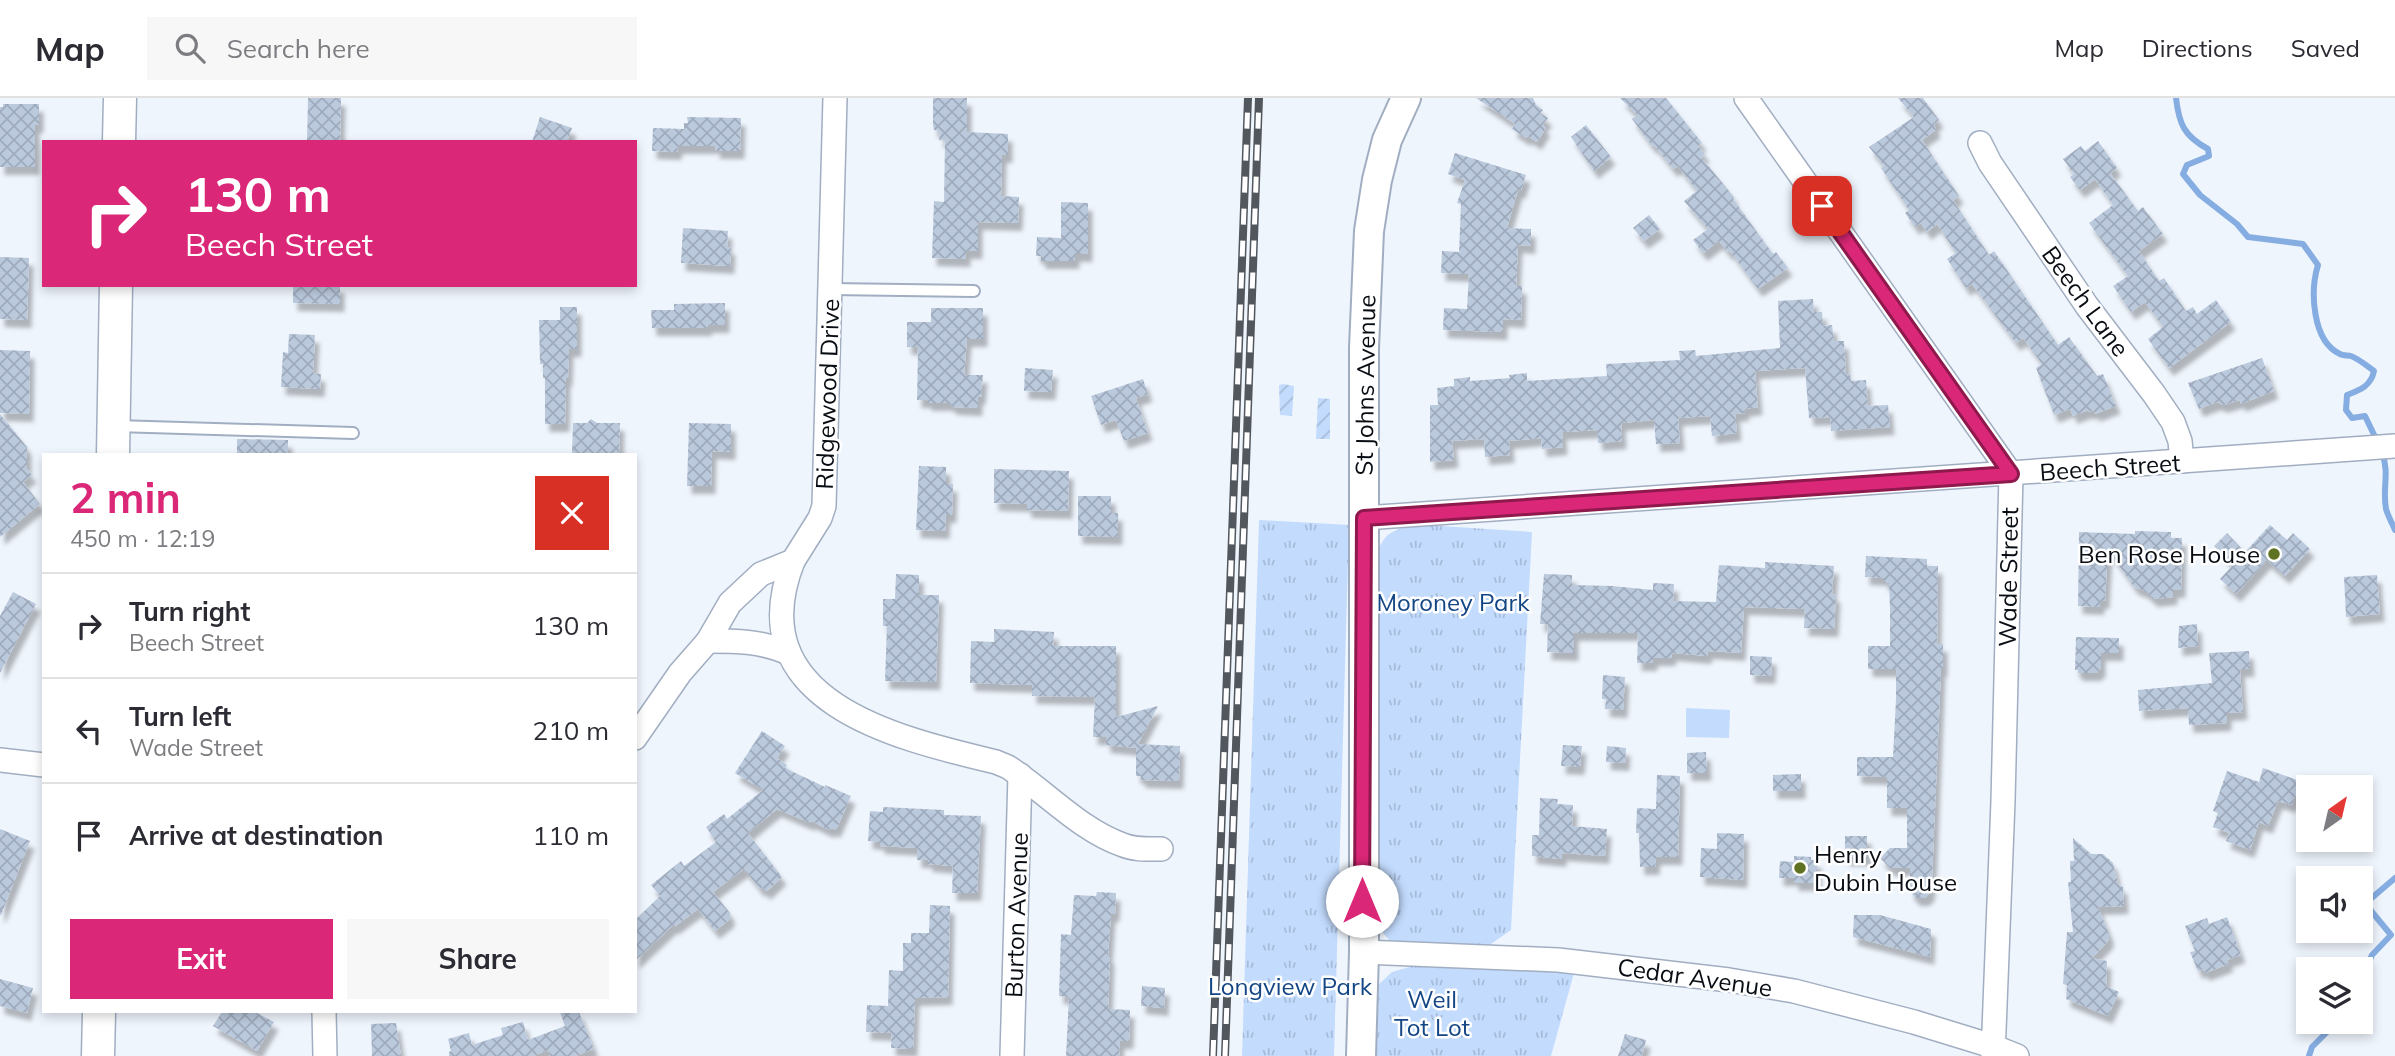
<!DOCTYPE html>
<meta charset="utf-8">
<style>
body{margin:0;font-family:Mulish,sans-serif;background:#f7f7f7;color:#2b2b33;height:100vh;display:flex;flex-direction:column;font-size:26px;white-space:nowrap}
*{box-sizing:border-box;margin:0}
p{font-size:23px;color:#7c7c81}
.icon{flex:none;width:38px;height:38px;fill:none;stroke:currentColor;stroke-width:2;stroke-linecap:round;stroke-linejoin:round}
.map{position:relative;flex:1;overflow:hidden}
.panel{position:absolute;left:42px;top:355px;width:595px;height:560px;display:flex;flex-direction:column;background:#fff;border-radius:0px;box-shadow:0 4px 10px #0003}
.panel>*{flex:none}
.guide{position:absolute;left:42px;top:42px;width:595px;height:147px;border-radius:0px;box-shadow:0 4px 10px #0003;background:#db2777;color:#fff;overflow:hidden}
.needle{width:46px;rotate:34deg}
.buttons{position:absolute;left:2296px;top:677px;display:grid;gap:14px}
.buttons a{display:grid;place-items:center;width:77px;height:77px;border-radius:0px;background:#fff;box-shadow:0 4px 10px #0003;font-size:35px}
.pin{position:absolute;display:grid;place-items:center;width:60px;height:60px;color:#fff;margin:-30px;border-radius:14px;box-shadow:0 4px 10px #0006}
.me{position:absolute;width:77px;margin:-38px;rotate:0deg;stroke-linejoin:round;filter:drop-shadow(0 0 5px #0008)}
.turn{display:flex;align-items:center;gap:24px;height:147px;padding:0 28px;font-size:32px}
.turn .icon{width:91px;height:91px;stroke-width:2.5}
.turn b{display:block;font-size:49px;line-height:60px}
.round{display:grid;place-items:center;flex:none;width:74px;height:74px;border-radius:0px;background:#f7f7f7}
.head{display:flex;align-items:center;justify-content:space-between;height:119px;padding:0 28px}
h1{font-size:42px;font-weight:700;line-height:52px;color:#db2777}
.primary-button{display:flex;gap:14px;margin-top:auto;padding:14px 28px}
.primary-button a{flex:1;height:80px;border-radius:0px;background:#db2777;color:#fff;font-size:28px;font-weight:700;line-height:80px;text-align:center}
.primary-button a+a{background:#f7f7f7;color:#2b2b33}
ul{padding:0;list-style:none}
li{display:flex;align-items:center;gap:21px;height:105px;padding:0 28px;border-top:2px solid #e1e1e2}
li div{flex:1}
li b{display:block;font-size:26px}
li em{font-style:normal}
header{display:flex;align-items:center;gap:42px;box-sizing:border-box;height:98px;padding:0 35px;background:#fff;border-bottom:2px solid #e1e1e2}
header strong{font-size:33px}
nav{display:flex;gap:38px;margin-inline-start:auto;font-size:24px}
.search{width:490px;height:63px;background:#f7f7f7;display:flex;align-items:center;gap:18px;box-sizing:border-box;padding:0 24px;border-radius:0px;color:#7c7c81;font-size:26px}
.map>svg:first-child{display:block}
</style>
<header>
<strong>Map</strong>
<div class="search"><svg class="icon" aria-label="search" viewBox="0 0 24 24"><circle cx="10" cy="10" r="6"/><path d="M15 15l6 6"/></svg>Search here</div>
<nav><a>Map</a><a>Directions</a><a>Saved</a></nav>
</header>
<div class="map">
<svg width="2395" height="958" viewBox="0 0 2395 958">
<defs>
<pattern id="park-tufts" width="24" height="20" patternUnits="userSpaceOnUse" patternTransform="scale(1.75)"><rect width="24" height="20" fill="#c3dbfd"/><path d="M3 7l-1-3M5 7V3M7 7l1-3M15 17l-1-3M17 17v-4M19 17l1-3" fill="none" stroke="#a6bbd8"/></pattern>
<pattern id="garden-furrows" width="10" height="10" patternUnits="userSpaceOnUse" patternTransform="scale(1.75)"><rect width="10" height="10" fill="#c3dbfd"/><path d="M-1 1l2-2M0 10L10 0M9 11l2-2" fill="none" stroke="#a6bbd8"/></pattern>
<pattern id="building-cross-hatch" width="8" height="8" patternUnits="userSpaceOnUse" patternTransform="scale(1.75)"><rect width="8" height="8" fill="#bbc9dd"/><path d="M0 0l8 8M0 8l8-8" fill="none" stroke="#9fabbd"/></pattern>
<filter id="shadow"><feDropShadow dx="4.5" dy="8" stdDeviation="2" flood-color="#0004"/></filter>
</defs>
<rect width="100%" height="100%" fill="#eff5fd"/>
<!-- grass -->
<path fill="#c3dbfd" d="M1686,610L1730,612L1729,640L1686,639Z"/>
<!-- park -->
<g fill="url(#park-tufts)">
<path d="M1259,422L1349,427L1334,958H1242Z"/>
<path d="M1425,427L1532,434L1511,832L1488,848L1408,846L1389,842L1377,828V460C1381,431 1401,429 1425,427Z"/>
<path d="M1420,866L1574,875L1551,958H1375L1377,888L1392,874Z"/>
</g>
<!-- garden -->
<g fill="url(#garden-furrows)">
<path d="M1283,286L1294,288L1292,318L1280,317L1279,287Z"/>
<path d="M1318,300L1330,301V341H1316Z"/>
</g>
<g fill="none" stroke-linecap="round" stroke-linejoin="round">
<!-- stream -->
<g stroke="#86ade2" stroke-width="6">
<path d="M2176,0C2179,26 2184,38 2208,51L2209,58L2187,67L2183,76L2200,97L2237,126L2248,139L2303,146L2318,167C2310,193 2312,243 2340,256C2343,258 2348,257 2351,258C2359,261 2367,268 2374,273C2371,288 2360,292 2347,297L2346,312L2352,320L2365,318L2378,345"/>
<path d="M2382,355C2390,377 2382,388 2386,411C2388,418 2392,425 2395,432"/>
<path d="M2361,894L2370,874L2369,864L2372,857L2391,837L2372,814L2367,804L2395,780"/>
<path d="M2309,958L2312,949L2337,924"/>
</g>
</g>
<!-- building -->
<g fill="url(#building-cross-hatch)" filter="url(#shadow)">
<path d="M308,0H341L340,44H307Z"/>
<path d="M933,0H967V34L1008,36V57H1002L1001,98L1019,99L1018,125L978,124V153H966V161L932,160L934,103L944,104L945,42H939L940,33L934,32L933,27Z"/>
<path d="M1476,0H1533L1536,7L1543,12L1540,15L1548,20L1542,27L1546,30L1537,44L1528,38L1526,40L1512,31L1515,26Z"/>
<path d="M1620,0H1666L1702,45L1698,48L1705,56L1701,59L1734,99L1733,101L1773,156L1776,154L1788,170L1758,191L1730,153L1728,154L1719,143L1703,155L1693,142L1708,131L1684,103L1697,93L1678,68L1673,71L1654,47L1652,48L1632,21L1637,17Z"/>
<path d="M1898,0H1923L1939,22L1934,26L1936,32L1922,42L1959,98L1953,102L1989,157L1994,153L2058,247L2069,239L2097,278L2103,276L2116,308L2095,316L2094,312L2089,314L2088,312L2073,318L2070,311L2054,317L2036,270L2042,266L2023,240L2016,245L1972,186L1966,190L1947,161L1956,155L1937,126L1927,134L1921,125L1915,129L1905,115L1909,112L1881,70L1884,68L1869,49L1914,19Z"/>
<path d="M3,6H39V27H35V69H0V9H3Z"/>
<path d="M540,19L572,30L567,44H532Z"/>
<path d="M687,19L741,20L740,53H715L716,48H678L677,54L652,53L653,30L684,31V25H688Z"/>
<path d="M1586,27L1611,59L1594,73L1571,39Z"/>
<path d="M2098,43L2117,70L2110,75L2138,113L2143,109L2163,136L2139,153L2159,183L2164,180L2186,213L2193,209L2197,216L2216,202L2231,224L2169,270L2148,241L2163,229L2145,204L2131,214L2113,188L2128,178L2089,125L2113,107L2095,81L2080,92L2070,79L2074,76L2063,61L2081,48L2085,53Z"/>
<path d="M1455,55L1526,77L1521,93L1518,92L1507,130L1531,131V148L1518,147L1516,188H1522L1521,222L1503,221V234L1443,232L1444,210L1467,211L1469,176L1441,175L1442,153L1459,154L1461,106L1457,105L1465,82L1448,76Z"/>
<path d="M1061,104L1088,105V156H1075V163H1041V158H1036L1037,139L1061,140Z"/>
<path d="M1649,117L1660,131L1644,143L1633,130Z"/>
<path d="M683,130L728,133L727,149H731L730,168L681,165Z"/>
<path d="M0,159L29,160L27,222L0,221Z"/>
<path d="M293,187H340V206L293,205Z"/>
<path d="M1813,201L1814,214H1822L1823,228L1832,227L1834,243H1844L1846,276H1850L1851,283L1866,282L1868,308L1888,307L1890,329L1831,333L1830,319L1809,320L1805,270L1755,273L1758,309L1744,311L1745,315L1735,316L1737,335L1712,338L1710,318L1678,320L1680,345L1656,346L1654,322L1621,325L1622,343L1598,345L1597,332L1562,334L1563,349L1542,351L1541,340L1509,343L1510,357L1485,359L1484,341L1452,343L1454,362L1430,364V307H1438L1437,290L1454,288V281L1470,279V283L1510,280L1509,277L1527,275V283L1607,278L1606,266L1680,262L1679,253L1695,252L1696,258L1780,250L1778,203Z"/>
<path d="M725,205V227H707L708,230H652L651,212H674V206Z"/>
<path d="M560,209H577V251H569L568,280H566L565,326H545V280H543V266H540L539,222H560Z"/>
<path d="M931,210H983V241H967L964,277H983L981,299H978V310L953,309L949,305H927V302H917L918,249H907V224H931Z"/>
<path d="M289,236L315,237L313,275L321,276L320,291L281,289L283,254L288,255Z"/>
<path d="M0,252L30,253L29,316L0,315Z"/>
<path d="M2262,260L2274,293L2241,306L2240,302L2223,307L2217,304L2199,311L2188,285Z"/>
<path d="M1025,270L1053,272L1051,294L1024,293Z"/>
<path d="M1143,281L1148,296L1136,300L1148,335L1124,343L1116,322L1101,327L1091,298Z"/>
<path d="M0,316L27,349V371L32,377L23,384L40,406L0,439Z"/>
<path d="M591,321L597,325H620L619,357H572L573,325H587Z"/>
<path d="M689,325L731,326V354L712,353L711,388H687Z"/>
<path d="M237,341L288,342V357H237Z"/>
<path d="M919,368L946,369V386H953L952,417H946L945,433L916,432Z"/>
<path d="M994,371L1069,373L1068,413L1027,412V406L994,405Z"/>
<path d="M1078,398H1111V415H1118V439L1078,438Z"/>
<path d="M2270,427L2287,442L2293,435L2310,451L2285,478L2267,462L2236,496L2220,481L2232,468L2214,448L2227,435L2245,454Z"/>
<path d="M2135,433L2171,434V440H2182L2181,492H2173V499L2153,501L2145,493L2134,489L2108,452L2105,503H2100V509L2078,508L2079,434L2135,436Z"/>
<path d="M1866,458L1927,461V468H1938L1937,546H1943V571H1941L1932,780L1930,795L1925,800H1916L1910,794V770H1890L1880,760L1890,750H1907V710H1887V679L1857,678V659H1893L1896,602V571H1868V548H1890V512L1889,485H1884V480L1865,479Z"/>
<path d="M1765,464L1834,468L1832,496L1836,497L1834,531L1804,530L1805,511L1744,509L1741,555L1708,553L1707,558L1672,555L1671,560H1653V565H1637L1638,535H1574V555L1547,554L1548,526H1540L1544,476L1572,477V487L1612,488L1653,492V485L1674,486L1673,503L1716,504L1719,467L1765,470Z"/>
<path d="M896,476L919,477V497H939L936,584L885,583L887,528H883V501H895Z"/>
<path d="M2377,477L2380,516L2346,519L2344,479Z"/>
<path d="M13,494L36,506L0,575V518Z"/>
<path d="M2197,526L2198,548L2178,550L2179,528Z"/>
<path d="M994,531L1054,534L1053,548H1116V619L1158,608L1138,646L1180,648L1179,683L1141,682V678H1136V650L1106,647V639H1093L1095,599L1032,598V587L970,585L971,543L994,544Z"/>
<path d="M2076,539L2119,540V555H2101V572H2098V575H2078V572H2075Z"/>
<path d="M2249,553L2250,571H2240L2243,614L2227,615V625L2189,627L2188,610L2139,613L2138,592L2212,585L2209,555Z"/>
<path d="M1750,558L1772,559L1771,578L1750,577Z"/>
<path d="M1603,577L1625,579L1623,612L1605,611L1606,601H1602Z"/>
<path d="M762,633L785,648L777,660L787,667L785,670L825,689V687L851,698L836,732L832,730L829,732L811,723L810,725L777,711L748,735L782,779L766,794L762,789L760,791L744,771L713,794L730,815V821L715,833L698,811L674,829L673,827L635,863V822L660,798L651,787L681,763L684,768L716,744L706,729L724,716L727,721L763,692L735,675Z"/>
<path d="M1563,647L1582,648L1580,669L1561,668Z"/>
<path d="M1607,648L1626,650L1625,665L1606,664Z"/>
<path d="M1706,654L1707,675H1687V655Z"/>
<path d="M2263,670L2300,683L2292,707L2278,703L2268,728L2259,724L2250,752L2226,743L2229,735L2213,729L2218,715L2213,713L2227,673L2259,684Z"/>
<path d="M1801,676V693H1773V677Z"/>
<path d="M1657,677L1680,678L1678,759H1656L1655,769H1640L1639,735H1636L1637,710L1656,711Z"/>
<path d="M1540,700L1558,701L1557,706L1573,707L1572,728L1607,731L1605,758L1562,755V761L1532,758V737H1539Z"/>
<path d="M883,709L944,712V717L981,718L977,795H952L953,768L928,766V762H917V750L880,748V744L868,743L870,713L883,714Z"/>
<path d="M0,731L30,743L1,817H0Z"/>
<path d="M1717,735L1744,736L1743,782L1700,779L1701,750L1717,751Z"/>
<rect x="1845" y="738" width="22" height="22"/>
<path d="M2073,740L2091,756H2103L2113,765L2118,786L2123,789L2124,808L2098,809L2109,836V842L2092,860L2107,863L2106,888L2119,894L2108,918L2066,901L2067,887L2063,886L2067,834H2073L2068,784H2071L2070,763H2074Z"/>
<path d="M1794,758L1811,759V762H1817V785H1794V780H1779L1780,763L1794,764Z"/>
<path d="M1097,794L1116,795L1115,816H1111L1108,858H1110L1108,911L1130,912L1129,943H1120L1119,958H1066L1069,899L1059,898L1061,836L1071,837L1074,797L1096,798Z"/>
<path d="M930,807L950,808L948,899L915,900L913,951L891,950L892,935L866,934L867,907L888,908L889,872L903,873V845H911V835H929Z"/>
<path d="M1854,817H1880L1931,831L1930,859L1853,839Z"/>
<path d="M2227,819L2241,857L2227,862L2229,866L2205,875L2203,871L2198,873L2190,854L2195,853L2185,828L2207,820L2209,826Z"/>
<path d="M0,881L33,890L27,915L0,908Z"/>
<path d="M1142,888L1165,890L1164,910L1141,908Z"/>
<path d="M222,914H255L274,924L257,953L213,928Z"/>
<path d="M560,914H579L594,951L575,958H550L548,952L533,958H449V954L451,953L448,941L469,935L472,947L503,937L501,930L523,924L528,942L565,928Z"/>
<path d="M396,925L401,958H372L371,926Z"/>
<path d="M1625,936L1646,942L1642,958H1618Z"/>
</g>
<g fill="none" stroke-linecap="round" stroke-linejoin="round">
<!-- service casing -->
<g stroke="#a1aec1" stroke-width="14">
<g id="service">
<path d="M831,191L974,193"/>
<path d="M116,328L353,335"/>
</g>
</g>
<!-- minor casing -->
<g stroke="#a1aec1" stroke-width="26">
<g id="minor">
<path d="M1746,0L2011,376L2003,703L1993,958"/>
<path d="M1980,45L1990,65L2087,208L2154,296L2173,324L2180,343L2182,363"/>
<path d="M1364,420L2395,348"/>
<path d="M793,463C738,603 895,640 996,664L1008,669C1046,694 1080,732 1123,747C1135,752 1148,751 1161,751"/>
<path d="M708,543C736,543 760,543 786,554"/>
<path d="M635,640L680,575L708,543L730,505L761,476L793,463L820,420L824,408L835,0"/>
<path d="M0,662L44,667"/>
<path d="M1364,854L1558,862L1729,882L1794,893L1914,924L1992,948L2017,958"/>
<path d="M324,914L325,958"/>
<path d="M1012,958L1020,677"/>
</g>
</g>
<!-- tertiary casing -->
<g stroke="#a1aec1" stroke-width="32">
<path id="tertiary" d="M1361,958L1364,854V250L1369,133L1377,82L1387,42L1406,0"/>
</g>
<!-- secondary casing -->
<g stroke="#a1aec1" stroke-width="35">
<g id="secondary">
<path d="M119,44L120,0"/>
<path d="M113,357L116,187"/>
<path d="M98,958L99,914"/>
</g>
</g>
<!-- service -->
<use href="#service" stroke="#fff" stroke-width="10"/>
<!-- minor -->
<use href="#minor" stroke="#fff" stroke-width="23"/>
<!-- tertiary -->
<use href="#tertiary" stroke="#fff" stroke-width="28"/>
<!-- secondary -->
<use href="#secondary" stroke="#fff" stroke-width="32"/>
<!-- rail casing -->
<g stroke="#52575e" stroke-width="8">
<g id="rail">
<path d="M1213,958L1248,0"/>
<path d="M1225,958L1259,0"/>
</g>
</g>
<!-- rail -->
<use href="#rail" stroke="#fff" stroke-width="5" stroke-dasharray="16" stroke-linecap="butt"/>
</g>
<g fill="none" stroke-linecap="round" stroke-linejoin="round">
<!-- route casing -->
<g stroke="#8e194d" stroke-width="18">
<path id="route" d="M1362,803L1364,420L2011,376L1822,108"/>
</g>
<!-- route -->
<use href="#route" stroke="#db2777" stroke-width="12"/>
</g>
<!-- markers -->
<g fill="#5f7221" stroke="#fff" stroke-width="2.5">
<circle cx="2274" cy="456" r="7"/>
<circle cx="1800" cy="770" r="7"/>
</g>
<g text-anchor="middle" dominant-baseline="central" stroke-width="5" stroke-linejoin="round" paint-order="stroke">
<!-- street labels -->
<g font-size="24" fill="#080d13" stroke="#fff">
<text transform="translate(2086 203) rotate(54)">Beech Lane</text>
<text transform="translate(1365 287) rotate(-89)">St Johns Avenue</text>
<text transform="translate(827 296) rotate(-88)">Ridgewood Drive</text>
<text transform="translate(2110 369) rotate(-4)">Beech Street</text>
<text transform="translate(2008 479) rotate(-89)">Wade Street</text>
<text transform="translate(1016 817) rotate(-88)">Burton Avenue</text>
<text transform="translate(1695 879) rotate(8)">Cedar Avenue</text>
</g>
<!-- poi labels -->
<g font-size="24" fill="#080d13" stroke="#fff" text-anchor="end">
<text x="2260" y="456">Ben Rose House</text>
<text x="1814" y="756" text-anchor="start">Henry<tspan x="1814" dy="28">Dubin House</tspan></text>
</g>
<!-- park labels -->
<g font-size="24" fill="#144685" stroke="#fff">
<text x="1453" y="504">Moroney Park</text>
<text x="1290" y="888">Longview Park</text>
<text x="1432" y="901">Weil<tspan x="1432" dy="28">Tot Lot</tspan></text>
</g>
</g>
</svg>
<div class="buttons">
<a><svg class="needle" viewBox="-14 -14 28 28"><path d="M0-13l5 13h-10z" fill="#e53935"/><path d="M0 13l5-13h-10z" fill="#7c7c81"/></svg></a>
<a><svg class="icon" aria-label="sound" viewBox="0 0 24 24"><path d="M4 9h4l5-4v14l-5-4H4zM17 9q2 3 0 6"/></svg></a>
<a><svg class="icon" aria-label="layers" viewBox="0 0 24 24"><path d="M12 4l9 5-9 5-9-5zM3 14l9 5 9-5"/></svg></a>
</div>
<div class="pin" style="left:1822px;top:108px;background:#d93025"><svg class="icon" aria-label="arrive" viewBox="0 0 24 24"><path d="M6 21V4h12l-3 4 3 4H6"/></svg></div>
<svg class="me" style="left:1362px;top:803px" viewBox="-20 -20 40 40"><circle r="19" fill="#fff"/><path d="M0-13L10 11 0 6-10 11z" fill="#db2777"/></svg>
<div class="guide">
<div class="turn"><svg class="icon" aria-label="right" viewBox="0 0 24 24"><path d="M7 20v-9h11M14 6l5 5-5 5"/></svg><div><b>130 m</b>Beech Street</div></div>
</div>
<section class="panel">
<div class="head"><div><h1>2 min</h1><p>450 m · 12:19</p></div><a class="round" style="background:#d93025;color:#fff"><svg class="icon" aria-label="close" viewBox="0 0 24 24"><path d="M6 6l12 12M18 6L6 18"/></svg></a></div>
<ul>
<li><svg class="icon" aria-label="right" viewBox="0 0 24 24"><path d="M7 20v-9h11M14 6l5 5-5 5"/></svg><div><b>Turn right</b><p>Beech Street</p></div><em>130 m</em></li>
<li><svg class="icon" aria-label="left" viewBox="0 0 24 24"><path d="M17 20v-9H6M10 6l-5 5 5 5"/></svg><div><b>Turn left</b><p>Wade Street</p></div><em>210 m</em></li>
<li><svg class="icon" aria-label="arrive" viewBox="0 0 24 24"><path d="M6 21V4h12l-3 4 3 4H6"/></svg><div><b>Arrive at destination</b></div><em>110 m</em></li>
</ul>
<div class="primary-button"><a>Exit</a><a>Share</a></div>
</section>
</div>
